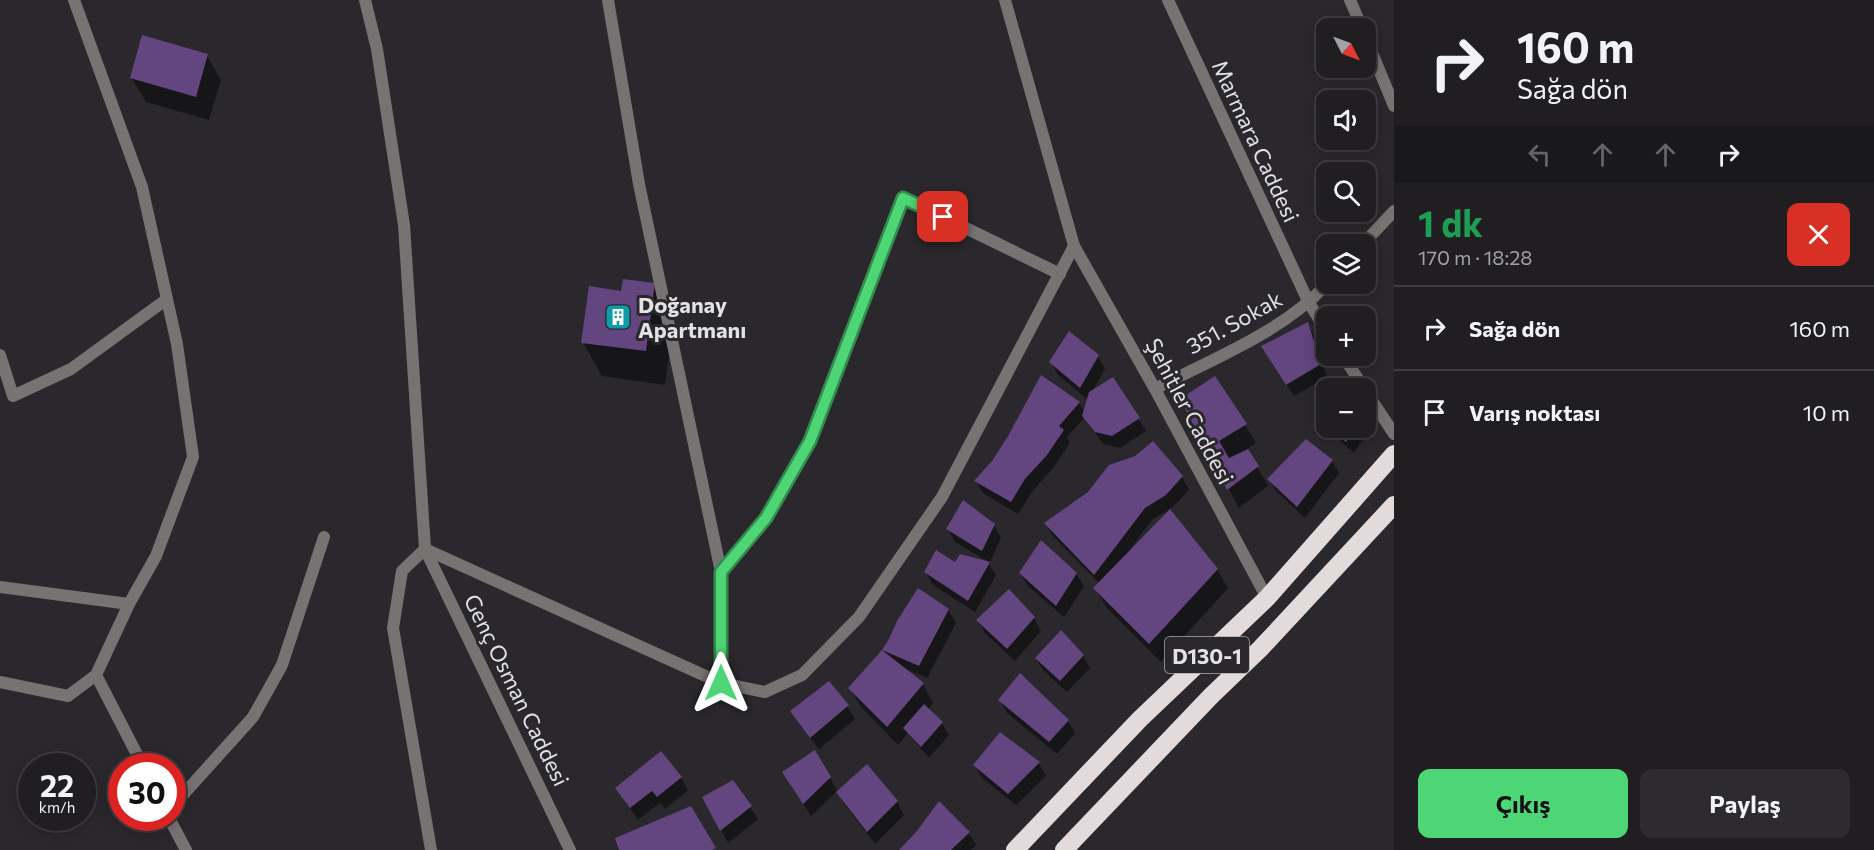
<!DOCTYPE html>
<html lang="tr">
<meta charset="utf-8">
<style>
body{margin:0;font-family:Commissioner,sans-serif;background:#2d2b2e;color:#f1f3f6;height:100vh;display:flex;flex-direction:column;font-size:22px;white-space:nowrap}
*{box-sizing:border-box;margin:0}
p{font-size:20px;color:#a2a2a5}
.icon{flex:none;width:33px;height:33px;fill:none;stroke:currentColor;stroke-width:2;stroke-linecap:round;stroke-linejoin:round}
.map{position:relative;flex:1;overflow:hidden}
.sheet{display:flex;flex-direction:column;background:#201e21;width:480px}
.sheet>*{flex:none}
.top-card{background:#201e21;color:#f1f3f6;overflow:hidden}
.needle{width:39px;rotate:132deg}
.fabs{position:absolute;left:1316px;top:18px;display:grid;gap:12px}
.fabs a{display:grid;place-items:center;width:60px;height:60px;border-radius:12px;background:#201e21;box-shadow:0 3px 15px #0003,0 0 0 2px #3d3c3f;font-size:30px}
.speed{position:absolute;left:18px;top:753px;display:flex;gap:12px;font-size:30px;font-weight:700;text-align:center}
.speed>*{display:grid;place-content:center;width:78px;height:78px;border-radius:50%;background:#201e21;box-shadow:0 3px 15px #0003,0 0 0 2px #3d3c3f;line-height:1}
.speed small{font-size:15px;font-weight:400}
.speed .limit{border:9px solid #d22;background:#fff;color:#111}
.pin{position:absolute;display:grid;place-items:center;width:51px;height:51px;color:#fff;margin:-26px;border-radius:12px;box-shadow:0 3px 9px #0006}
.me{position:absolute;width:66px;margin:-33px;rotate:0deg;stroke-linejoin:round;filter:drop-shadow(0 0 4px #0008)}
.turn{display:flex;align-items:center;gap:21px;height:126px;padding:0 24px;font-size:27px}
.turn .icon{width:78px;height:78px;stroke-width:2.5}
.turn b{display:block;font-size:42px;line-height:51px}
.lanes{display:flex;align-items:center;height:57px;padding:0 24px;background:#0003;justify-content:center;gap:30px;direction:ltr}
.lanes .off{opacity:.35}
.round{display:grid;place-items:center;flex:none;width:63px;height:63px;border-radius:12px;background:#2d2b2e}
.headline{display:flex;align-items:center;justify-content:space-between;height:102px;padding:0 24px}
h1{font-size:36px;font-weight:700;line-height:45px;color:#1e9e55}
.action{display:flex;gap:12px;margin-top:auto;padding:12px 24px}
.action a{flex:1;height:69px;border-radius:12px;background:#4ed676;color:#111;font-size:24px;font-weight:700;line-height:69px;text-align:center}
.action a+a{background:#2d2b2e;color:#f1f3f6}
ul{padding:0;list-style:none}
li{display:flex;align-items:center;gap:18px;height:84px;padding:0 24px;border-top:2px solid #3d3c3f}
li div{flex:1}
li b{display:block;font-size:22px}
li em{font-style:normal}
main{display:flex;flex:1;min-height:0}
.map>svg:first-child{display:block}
</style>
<main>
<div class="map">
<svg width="1394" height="850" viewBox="0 0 1394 850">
<rect width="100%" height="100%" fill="#2a282c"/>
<!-- shadow -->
<g fill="#0007">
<path d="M207,56L221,80L209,120L146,102L131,77Z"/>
<path d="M654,284L674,318L665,385L602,376L583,342L623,292Z"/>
<path d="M1307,324L1314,336L1327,377L1294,396L1270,359Z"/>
<path d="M1098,356L1105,369L1092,392L1113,379L1146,431L1120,448L1103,444L1085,417L1067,437L1070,443L1053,468L1032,492L1018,514L983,493L976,481L1079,403L1085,413L1088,400L1058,375L1051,362Z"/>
<path d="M1181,399L1245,425L1256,443L1247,449L1268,486L1239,508Z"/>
<path d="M1326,409V428H1365V419L1370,428L1354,453L1326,428L1319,416Z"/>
<path d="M1332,461L1339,473L1305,518L1276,491L1269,479Z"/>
<path d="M1182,477L1189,490L1173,507L1152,520L1130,549L1217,569L1228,588L1161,662L1106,607L1095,588L1099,583L1053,536L1046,524Z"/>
<path d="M994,525L1001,538L989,564L996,575L975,612L933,585L926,572L955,564L989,562L955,542L948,529Z"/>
<path d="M1020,573L1076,574L1084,586L1064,617L1028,586Z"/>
<path d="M918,590L948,610L956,623L927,678L904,668L923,684L933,703L928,710L942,723L949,735L929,758L908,733L898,745L861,707L850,688L883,651Z"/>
<path d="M1034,618L1041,631L1015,661L985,633L978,620Z"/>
<path d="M1083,656L1090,668L1067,692L1044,671L1036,659Z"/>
<path d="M1000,700L1068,721L1075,733L1057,754L1007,713Z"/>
<path d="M847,706L855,719L819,749L799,724Z"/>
<path d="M1000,734L1039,764L1046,776L1016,805L982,778L975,766Z"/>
<path d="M815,752L838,792L866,766L897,802L904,815L875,844L845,805L837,791L811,816L791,785Z"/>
<path d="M660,753L681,778L688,790L665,809L660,803L638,820L617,789Z"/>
<path d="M732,782L758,819L728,843L704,797Z"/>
<path d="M968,832L976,845L971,850H901Z"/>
</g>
<!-- building -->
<g fill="#63457f">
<path d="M142,35L208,54L196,97L130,78Z"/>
<path d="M623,279L655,283L646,351L581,343L589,286L621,291Z"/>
<path d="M1308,322L1321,364L1286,385L1261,346Z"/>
<path d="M1069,331L1099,355L1080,388L1049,362Z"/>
<path d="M1041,375L1080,402L1059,426L1064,430L1047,455L1025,479L1011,502L974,481L992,461L1008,436Z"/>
<path d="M1215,376L1247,424L1219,441L1229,458L1248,449L1259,466L1227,490L1180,399Z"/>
<path d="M1113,377L1140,418L1112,436L1095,432L1082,416L1089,392Z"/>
<path d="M1326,407V424L1317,415Z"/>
<path d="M1330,428H1355L1346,442Z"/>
<path d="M1306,439L1333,460L1297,507L1267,479Z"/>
<path d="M1153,441L1183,476L1166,495L1145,508L1094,575L1044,523L1088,492L1109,465L1135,456Z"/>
<path d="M963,500L995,524L982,551L946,529Z"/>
<path d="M1170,509L1218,569L1149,644L1093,588Z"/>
<path d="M1041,540L1077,573L1056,606L1019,573Z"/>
<path d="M936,550L955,562L960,554L990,562L968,601L924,572Z"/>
<path d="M918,588L949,609L919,666L882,650L889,639L897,621Z"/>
<path d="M1009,589L1035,617L1007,649L976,620Z"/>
<path d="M1061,630L1084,655L1060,681L1035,658Z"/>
<path d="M882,650L924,683L887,727L848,688Z"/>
<path d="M1020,673L1069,720L1049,742L998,700Z"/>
<path d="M829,681L849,705L810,738L790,711Z"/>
<path d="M924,704L943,722L921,747L903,728Z"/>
<path d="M1000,732L1040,762L1008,794L973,765Z"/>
<path d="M815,750L831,777L803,804L782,772Z"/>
<path d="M661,751L682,777L657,797L652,791L630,808L615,788Z"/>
<path d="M867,764L898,801L867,832L836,792Z"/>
<path d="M733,780L752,806L720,831L702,797Z"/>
<path d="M939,801L970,832L951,850H899L917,831Z"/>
<path d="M691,806L716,848L712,850H619L615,838Z"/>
</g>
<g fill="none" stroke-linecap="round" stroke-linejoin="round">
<!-- street -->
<g stroke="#767373" stroke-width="12">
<path d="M365,0L377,49L404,225L425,549L570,850"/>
<path d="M608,0L639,184L721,572V683"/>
<path d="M1168,0L1309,303L1326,330"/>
<path d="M1350,0L1362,28"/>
<path d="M1365,36L1394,106"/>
<path d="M1363,244L1394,211"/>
<path d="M1074,246L1155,389L1267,598"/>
<path d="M0,355L13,396L71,369L167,299"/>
<path d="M1343,356L1364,388"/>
<path d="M1155,389C1214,358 1281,333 1327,284"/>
<path d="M1365,390L1394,434"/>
<path d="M425,549L721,683L765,692L802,675L859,617L942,497L1074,246L1005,0"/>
<path d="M425,549L402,571L393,628L431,850"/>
<path d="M721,572L766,518L810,441L904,198L1060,274"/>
<path d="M0,587L129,604"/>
<path d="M96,675L143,766"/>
<path d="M0,682L68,696L96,675L129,604L156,556L193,457L177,344L142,187L74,0"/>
<path d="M172,807L253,717L282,665L324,537"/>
<path d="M169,818L186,850"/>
</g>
<!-- highway -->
<g stroke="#e2dadb" stroke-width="18">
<path d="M1015,850L1140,719L1267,598L1394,454"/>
<path d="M1064,850L1211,696L1260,649L1394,505"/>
</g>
</g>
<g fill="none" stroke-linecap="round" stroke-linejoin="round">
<!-- route casing -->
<g stroke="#338b4d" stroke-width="15">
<path id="route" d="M721,683V572L766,518L810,441L903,198L943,217"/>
</g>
<!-- route -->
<use href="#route" stroke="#4ed676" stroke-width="10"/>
</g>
<!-- icons -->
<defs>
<g id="building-square" transform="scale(1.35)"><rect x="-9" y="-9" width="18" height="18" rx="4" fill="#0f9aa8" stroke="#2a282c"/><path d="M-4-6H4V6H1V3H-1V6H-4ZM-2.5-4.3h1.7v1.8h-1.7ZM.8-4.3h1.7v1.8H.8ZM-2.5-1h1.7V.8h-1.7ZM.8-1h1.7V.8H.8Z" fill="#fff"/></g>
</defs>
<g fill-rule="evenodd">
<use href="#building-square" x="618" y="317"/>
</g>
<g text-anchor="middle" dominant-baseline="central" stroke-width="6" stroke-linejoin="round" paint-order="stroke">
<!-- shield labels -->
<rect fill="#2a282c" stroke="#acaaae" stroke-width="1.5" x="1165" y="637" width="84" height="36" rx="4.5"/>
<g font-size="21" font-weight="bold" fill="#e3e2e5">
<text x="1207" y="655">D130-1</text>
</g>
<!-- street labels -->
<g font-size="22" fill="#e3e2e5" stroke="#2a282c">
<text transform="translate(1256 141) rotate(65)">Marmara Caddesi</text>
<text transform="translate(1234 322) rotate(-29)">351. Sokak</text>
<text transform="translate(1190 411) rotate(62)">Şehitler Caddesi</text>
<text transform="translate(517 690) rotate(64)">Genç Osman Caddesi</text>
</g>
<!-- poi labels -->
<g font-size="22" font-weight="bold" fill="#e3e2e5" stroke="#2a282c" text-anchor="start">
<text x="638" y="304">Doğanay<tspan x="638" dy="25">Apartmanı</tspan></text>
</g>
</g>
</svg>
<div class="fabs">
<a><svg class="needle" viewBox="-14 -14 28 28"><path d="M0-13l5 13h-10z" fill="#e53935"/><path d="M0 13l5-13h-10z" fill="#a2a2a5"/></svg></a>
<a><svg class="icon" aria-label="sound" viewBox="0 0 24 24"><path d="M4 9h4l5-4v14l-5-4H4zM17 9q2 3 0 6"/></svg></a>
<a><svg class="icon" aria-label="search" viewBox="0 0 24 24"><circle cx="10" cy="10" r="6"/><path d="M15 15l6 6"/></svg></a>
<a><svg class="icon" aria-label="layers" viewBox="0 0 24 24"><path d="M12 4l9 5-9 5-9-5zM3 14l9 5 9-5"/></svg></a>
<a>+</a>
<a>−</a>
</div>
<div class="speed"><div>22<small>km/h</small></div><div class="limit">30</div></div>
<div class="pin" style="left:943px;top:217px;background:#d93025"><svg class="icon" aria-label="arrive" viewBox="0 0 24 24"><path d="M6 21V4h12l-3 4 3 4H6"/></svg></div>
<svg class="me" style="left:721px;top:683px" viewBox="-20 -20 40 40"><path d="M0-17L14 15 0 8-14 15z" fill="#4ed676" stroke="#fff" stroke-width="4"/></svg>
</div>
<section class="sheet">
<div class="top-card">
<div class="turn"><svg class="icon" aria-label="right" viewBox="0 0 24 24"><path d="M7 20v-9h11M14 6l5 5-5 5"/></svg><div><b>160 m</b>Sağa dön</div></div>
<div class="lanes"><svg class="icon off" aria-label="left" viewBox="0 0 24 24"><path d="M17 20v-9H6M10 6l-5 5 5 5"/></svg><svg class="icon off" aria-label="ahead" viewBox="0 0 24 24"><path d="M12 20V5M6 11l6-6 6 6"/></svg><svg class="icon off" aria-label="ahead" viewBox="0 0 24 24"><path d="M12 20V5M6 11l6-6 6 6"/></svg><svg class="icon" aria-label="right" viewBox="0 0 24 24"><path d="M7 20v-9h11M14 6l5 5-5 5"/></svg></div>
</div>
<div class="headline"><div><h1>1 dk</h1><p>170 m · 18:28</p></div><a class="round" style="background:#d93025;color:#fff"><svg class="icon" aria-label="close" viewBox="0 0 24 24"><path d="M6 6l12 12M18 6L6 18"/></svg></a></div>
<ul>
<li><svg class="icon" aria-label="right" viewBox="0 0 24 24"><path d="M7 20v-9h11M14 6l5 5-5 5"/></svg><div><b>Sağa dön</b></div><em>160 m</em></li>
<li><svg class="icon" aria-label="arrive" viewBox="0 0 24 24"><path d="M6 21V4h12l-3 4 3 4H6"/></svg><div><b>Varış noktası</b></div><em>10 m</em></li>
</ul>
<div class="action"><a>Çıkış</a><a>Paylaş</a></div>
</section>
</main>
